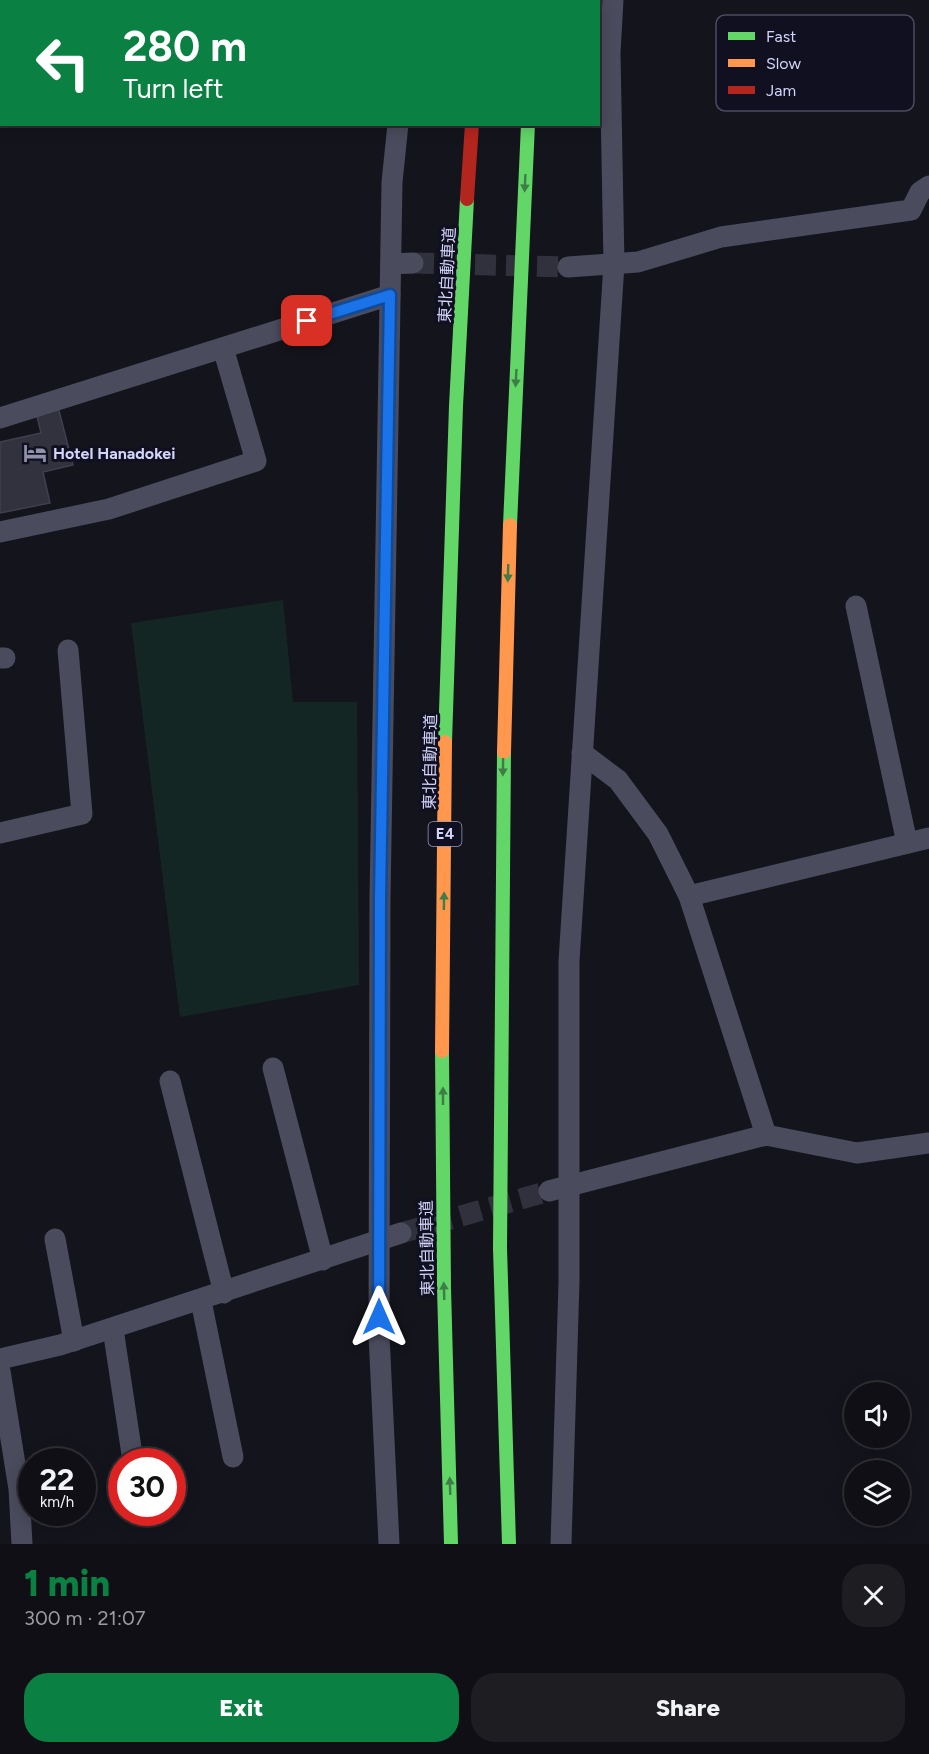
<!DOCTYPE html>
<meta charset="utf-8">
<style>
body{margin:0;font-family:Figtree,"Noto Sans JP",sans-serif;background:#1d1d22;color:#f1f3f6;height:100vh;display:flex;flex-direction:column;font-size:22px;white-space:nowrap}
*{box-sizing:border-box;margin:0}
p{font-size:20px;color:#9b9ca0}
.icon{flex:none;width:33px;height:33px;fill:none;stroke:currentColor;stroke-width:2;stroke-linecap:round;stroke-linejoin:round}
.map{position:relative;height:1544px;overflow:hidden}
.details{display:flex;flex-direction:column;background:#0f0f15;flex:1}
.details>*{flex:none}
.guide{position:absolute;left:0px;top:0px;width:600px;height:126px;box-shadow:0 3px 15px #0003,0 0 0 2px #2f2f34;background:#0b8043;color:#fff;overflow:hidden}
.tools{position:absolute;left:844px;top:1382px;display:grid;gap:12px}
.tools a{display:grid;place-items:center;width:66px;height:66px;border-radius:50%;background:#0f0f15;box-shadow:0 3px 15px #0003,0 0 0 2px #2f2f34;font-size:30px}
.speed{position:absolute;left:18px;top:1448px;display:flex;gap:12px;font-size:30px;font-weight:700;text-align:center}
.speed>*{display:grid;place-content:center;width:78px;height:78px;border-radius:50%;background:#0f0f15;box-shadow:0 3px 15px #0003,0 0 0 2px #2f2f34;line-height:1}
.speed small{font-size:15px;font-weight:400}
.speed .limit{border:9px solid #d22;background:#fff;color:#111}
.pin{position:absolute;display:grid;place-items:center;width:51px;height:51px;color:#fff;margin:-26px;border-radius:12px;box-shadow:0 3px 9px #0006}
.me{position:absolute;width:66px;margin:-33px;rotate:0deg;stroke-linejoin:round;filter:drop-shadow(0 0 4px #0008)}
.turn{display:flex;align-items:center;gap:21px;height:126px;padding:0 24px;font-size:27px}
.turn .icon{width:78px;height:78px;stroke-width:2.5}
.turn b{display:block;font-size:42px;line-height:51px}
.round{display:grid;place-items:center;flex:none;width:63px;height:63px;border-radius:24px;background:#1d1d22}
.overview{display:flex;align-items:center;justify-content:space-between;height:102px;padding:0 24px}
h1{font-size:36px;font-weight:800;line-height:45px;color:#0b8043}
.action{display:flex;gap:12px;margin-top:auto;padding:12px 24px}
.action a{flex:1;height:69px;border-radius:24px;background:#0b8043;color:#fff;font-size:24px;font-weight:800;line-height:69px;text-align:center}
.action a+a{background:#1d1d22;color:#f1f3f6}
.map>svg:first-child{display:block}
</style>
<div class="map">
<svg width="929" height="1544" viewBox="0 0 929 1544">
<rect width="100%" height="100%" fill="#14141c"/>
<!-- green -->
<path fill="#142624" d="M283,600L293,702H357L359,985L180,1017L131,623Z"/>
<!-- building -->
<path fill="#32313e" stroke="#403f4f" stroke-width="1.5" d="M58,407L73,465L43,472L50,503L0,513V442L41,433L36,412Z"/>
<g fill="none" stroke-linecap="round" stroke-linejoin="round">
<!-- street-tunnel -->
<g stroke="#31313d" stroke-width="21" stroke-dasharray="21 10" stroke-linecap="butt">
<path d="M413,263L568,267"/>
<path d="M401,1233L549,1191"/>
</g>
<!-- street -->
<g stroke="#4a4b5c" stroke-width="21">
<path d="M409,2V0"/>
<path d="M391,264L413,263"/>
<path d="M568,267L638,262L721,237L911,210L920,192L929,186"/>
<path d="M0,418L390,295"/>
<path d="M0,532L109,509L256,461L223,348"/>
<path d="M856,606L907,843"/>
<path d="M0,658H5"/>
<path d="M582,753L618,780L658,834L689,896L766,1135"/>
<path d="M0,833L82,814L68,650"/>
<path d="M689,896L929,838"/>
<path d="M273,1068L323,1260"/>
<path d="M170,1081L224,1293"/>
<path d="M549,1191L766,1135L857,1153L929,1143"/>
<path d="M55,1239L74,1341"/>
<path d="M201,1301L233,1457"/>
<path d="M113,1329L133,1461"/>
<path d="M0,1359L60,1345L401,1233"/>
<path d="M0,1371L19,1489L22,1544"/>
<path d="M389,1544L379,1335L380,899L392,182L398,124"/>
<path d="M561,1544L569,1282V961L614,264L610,53L613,0"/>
</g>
<!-- fast -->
<g stroke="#63d668" stroke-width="14">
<path d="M481,0V2"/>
<path d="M537,0V2"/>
<path d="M510,525L528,124"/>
<path d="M445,742L456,406L467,199"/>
<path d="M504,752L500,1248L509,1544"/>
<path d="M442,1051L444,1288L451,1544"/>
</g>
<!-- slow -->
<g stroke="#ff974d" stroke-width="14">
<path d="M504,752L510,525"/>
<path d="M442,1051L445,742"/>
</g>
<!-- jam -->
<path stroke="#b3261e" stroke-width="14" d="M467,199L472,124"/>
</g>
<!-- one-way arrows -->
<defs><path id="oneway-solid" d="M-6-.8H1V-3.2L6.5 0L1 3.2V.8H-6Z" transform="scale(1.5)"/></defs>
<g fill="#3e7d48">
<use href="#oneway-solid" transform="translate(525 183) rotate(93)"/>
<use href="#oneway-solid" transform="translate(516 378) rotate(93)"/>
<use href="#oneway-solid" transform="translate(508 573) rotate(92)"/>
<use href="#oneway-solid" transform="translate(503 767) rotate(91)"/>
<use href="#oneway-solid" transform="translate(444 901) rotate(-89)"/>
<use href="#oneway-solid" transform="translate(443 1096) rotate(-90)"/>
<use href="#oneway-solid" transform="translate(444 1291) rotate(-92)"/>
<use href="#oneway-solid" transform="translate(450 1486) rotate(-92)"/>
</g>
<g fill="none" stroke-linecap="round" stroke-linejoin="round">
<!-- route casing -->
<g stroke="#114b97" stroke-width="15">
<path id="route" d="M307,321L390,295L380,899L379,1317"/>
</g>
<!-- route -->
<use href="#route" stroke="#1a73e8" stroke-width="10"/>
</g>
<!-- icons -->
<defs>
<g id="hotel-bare" transform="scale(1.8)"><path d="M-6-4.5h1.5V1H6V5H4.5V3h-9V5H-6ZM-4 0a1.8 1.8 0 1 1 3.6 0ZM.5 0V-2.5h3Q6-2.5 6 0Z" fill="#9191ac" stroke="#101020" stroke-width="2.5" paint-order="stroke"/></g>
</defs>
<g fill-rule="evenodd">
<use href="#hotel-bare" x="35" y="453"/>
</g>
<g text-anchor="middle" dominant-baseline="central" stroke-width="6" stroke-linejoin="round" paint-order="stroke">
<!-- shield labels -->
<rect fill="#101020" stroke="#999ab9" stroke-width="1.5" x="428.5" y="822" width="33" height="24" rx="4.5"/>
<g font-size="15" font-weight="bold" fill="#d4d5fa">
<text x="445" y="834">E4</text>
</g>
<!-- street labels -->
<g font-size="16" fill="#d4d5fa" stroke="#101020">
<text transform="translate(447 275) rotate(-87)">東北自動車道</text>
<text transform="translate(430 762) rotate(-89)">東北自動車道</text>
<text transform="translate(427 1248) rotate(-91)">東北自動車道</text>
</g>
<!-- poi labels -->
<g font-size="16" font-weight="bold" fill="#d4d5fa" stroke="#101020" text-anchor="start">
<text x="53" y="453">Hotel Hanadokei</text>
</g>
</g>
<!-- legend -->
<rect x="716" y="15" width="198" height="96" rx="9" fill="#101020" stroke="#4b4b61" stroke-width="1.5"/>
<rect x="728" y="32" width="27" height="8" fill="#63d668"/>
<rect x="728" y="59" width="27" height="8" fill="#ff974d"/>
<rect x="728" y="86" width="27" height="8" fill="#b3261e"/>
<g font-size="16" fill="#d4d5fa">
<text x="766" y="42">Fast</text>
<text x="766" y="69">Slow</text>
<text x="766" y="96">Jam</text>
</g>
</svg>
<div class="tools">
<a><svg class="icon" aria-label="sound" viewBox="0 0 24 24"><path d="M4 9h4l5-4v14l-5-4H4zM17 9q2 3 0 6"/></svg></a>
<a><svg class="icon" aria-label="layers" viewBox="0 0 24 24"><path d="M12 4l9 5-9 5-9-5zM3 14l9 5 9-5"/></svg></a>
</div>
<div class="speed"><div>22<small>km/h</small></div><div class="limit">30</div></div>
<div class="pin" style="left:307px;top:321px;background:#d93025"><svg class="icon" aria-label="arrive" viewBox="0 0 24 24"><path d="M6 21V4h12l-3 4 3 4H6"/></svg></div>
<svg class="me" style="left:379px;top:1317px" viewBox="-20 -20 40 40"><path d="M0-17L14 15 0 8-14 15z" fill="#1a73e8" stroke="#fff" stroke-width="4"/></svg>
<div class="guide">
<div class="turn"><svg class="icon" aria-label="left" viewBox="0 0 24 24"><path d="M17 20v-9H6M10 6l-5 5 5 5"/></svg><div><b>280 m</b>Turn left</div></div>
</div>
</div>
<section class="details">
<div class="overview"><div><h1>1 min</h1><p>300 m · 21:07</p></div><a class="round"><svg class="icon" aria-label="close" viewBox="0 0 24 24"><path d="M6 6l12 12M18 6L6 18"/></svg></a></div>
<div class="action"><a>Exit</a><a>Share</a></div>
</section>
